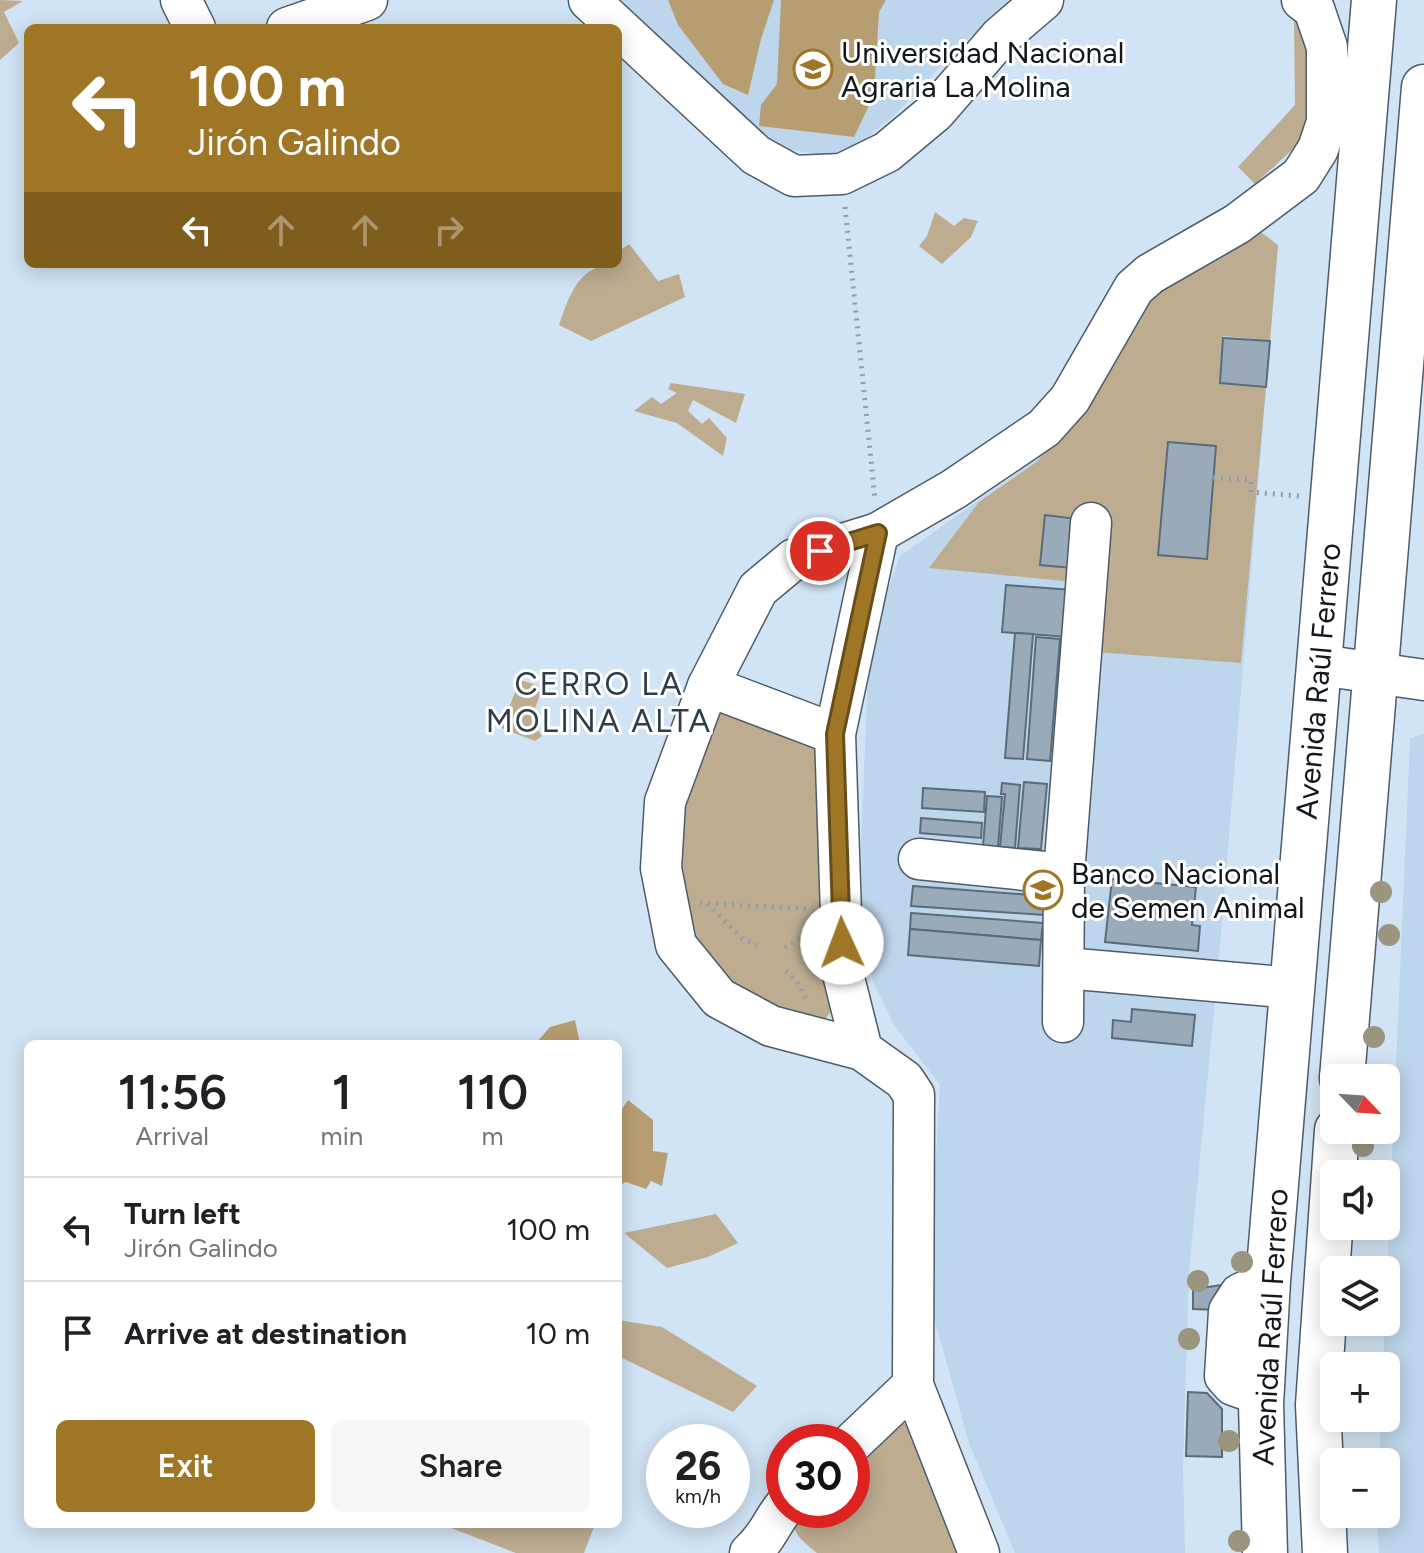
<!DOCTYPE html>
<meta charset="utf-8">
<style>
body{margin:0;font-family:Figtree,sans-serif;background:#f6f6f6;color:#202124;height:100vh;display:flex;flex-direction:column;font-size:30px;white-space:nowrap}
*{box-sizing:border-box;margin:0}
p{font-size:26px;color:#757577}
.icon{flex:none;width:44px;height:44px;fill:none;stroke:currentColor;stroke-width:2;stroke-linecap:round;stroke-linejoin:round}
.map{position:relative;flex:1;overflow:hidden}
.panel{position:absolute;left:24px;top:1040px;width:598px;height:488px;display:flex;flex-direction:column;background:#fff;border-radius:12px;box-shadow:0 4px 20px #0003}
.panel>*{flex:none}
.hud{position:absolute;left:24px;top:24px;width:598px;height:244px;border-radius:12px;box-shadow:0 4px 20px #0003;background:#9f7625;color:#fff;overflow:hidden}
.needle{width:52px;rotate:115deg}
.buttons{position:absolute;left:1320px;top:1064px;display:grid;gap:16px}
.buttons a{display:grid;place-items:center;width:80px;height:80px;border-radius:12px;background:#fff;box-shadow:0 4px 20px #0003;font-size:40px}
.speed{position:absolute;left:646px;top:1424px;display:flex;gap:16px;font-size:40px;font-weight:700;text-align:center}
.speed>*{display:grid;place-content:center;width:104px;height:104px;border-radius:50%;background:#fff;box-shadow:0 4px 20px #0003;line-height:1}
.speed small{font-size:20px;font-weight:400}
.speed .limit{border:12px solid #d22;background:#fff;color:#111}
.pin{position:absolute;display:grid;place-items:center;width:68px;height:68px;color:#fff;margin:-34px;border:4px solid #fff;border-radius:50%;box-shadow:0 2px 8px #0007}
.me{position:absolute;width:88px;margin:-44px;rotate:358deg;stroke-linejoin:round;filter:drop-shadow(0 0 6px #0008)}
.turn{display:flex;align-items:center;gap:28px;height:168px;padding:0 32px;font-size:36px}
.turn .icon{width:104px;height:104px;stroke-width:2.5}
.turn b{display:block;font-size:56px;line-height:68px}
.lanes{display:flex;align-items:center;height:76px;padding:0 32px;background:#0003;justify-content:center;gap:40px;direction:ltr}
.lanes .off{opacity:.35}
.eta{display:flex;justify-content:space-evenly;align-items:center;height:136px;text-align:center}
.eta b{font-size:48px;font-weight:600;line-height:56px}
.action{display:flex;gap:16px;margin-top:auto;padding:16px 32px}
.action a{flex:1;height:92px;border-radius:12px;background:#9f7625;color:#fff;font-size:32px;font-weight:600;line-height:92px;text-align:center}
.action a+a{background:#f6f6f6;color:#202124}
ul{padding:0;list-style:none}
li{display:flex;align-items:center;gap:24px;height:104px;padding:0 32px;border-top:2px solid #e0e0e0}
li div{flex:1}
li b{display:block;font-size:30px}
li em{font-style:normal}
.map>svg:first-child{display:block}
</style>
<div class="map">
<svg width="1424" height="1553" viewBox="0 0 1424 1553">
<rect width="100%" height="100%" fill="#d1e4f5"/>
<!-- built -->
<g fill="#bed6eb">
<path d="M616,0H1011L956,50L896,114L862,142L827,156L788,149L744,125Z"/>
<path d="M1252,224L1278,245L1217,981L1189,1271L1183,1469L1185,1553H1015L969,1443L928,1296L940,1085L894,1025L874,984L863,941L861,840L868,676L881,610L900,556L1037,459L1077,406Z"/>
<path d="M1424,733V1553H1379L1377,1514H1386V1462H1379L1381,1418H1386V1366H1383L1410,739Z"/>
</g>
<!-- green -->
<g fill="#bdac90">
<path d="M0,0L23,1L4,12L19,43L0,60Z"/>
<path d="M1281,0H1294L1310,14L1321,123L1255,184L1238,167L1295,105L1294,19Z"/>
<path d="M935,212L954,226L964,218L978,221L971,237L942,264L919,246L927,236Z"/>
<path d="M1251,225L1278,245L1270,340L1223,336L1219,384L1266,387L1241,663L1094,652L1075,582L929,568L979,502L1038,461L1078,407L1145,290Z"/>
<path d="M629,244L658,281L679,274L685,297L591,341L559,325C570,293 579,264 618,264V252Z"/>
<path d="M671,383L745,394L736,423L693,400L688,411L702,424L709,418L727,438L723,456L677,423L634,411L652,397L661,404L677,393L668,389Z"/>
<path d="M520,680L543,687L531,719L542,736L535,741L501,728Z"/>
<path d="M713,705L824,743L832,1010L824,1021L754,1005L689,952L672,820Z"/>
<path d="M716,1214L738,1243L708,1257L667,1268L624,1233Z"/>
<path d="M618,1320L662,1327L757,1386L733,1412L618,1356Z"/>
<path d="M902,1423L910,1425L960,1553H817C801,1540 790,1532 793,1510H852V1456Z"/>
<path d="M441,1524H595L584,1553H516Z"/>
</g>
<!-- forest -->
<g fill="#b79d72">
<path d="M668,0H774L761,39L748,95L723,84L678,25Z"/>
<path d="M781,0H886L879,12L874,95L854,137L759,126L761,105L777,84Z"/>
<path d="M575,1020L580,1044L537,1042L550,1027Z"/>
<path d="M628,1100L653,1120V1151L668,1153L662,1186L651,1181L646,1189L626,1182L618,1186V1115Z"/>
</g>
<!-- building -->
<g fill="#99abbb" stroke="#5a6b79" stroke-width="2">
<path d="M1223,338L1270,341L1266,387L1220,383Z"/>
<path d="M1168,442L1216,446L1207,559L1158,555Z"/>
<path d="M1045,515L1077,519L1072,568L1040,565Z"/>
<path d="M1006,585L1072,590L1068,637L1002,632Z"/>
<path d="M1015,633L1033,634L1023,759L1005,758Z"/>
<path d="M1036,637L1060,639L1050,761L1027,759Z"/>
<path d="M1024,782L1047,784L1041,849L1018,848Z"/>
<path d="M1002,783L1020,785L1015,848L1000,847L1005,794H1001Z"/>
<path d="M923,788L985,792L984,812L922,808Z"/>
<path d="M987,796L1002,797L998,848L983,846Z"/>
<path d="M921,818L982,823L981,838L920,833Z"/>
<path d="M1112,879L1196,887L1192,925L1200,926L1198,951L1105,942Z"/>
<path d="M913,886L1046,896L1044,915L911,906Z"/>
<path d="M911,913L1043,923L1041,940L910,929Z"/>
<path d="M910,929L1041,940L1039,966L908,955Z"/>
<path d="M1132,1009L1195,1015L1192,1046L1112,1038L1113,1020L1131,1022Z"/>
<path d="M1222,1285L1217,1310L1193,1309V1289Z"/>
<path d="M1188,1392L1207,1393L1222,1409V1457L1186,1456Z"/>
</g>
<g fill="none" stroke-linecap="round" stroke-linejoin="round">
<!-- minor casing -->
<g stroke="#4c5c6a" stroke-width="43">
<g id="minor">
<path d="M181,0L195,28"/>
<path d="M589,0L756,155L794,176L842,174L887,152L935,112L1000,37L1043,0"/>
<path d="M287,28L367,0"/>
<path d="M1320,665L1424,680"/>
<path d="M708,686L835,734"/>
<path d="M919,859L1064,874"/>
<path d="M1065,968L1293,988"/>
<path d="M1063,1022L1064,874L1091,523"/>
<path d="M862,1050L843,974L835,734L878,533"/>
<path d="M1261,1395L1233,1385L1225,1376L1229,1311L1240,1294L1268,1281"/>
<path d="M852,1443L913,1385"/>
<path d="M750,1553C768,1537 770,1525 784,1507"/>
<path d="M979,1553L913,1385L914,1095L904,1080L862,1050L771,1026L719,998L676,945L661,868L665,802L708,686L758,589L794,559L878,533L954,489L1044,428L1070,399L1134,288L1150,274L1237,224L1301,176L1318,149L1327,122V47L1314,9L1302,0"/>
</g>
</g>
<!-- major casing -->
<g stroke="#4c5c6a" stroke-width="47">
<g id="major">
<path d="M1342,1078L1424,87"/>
<path d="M1265,1553L1261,1404L1268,1281L1374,0"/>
<path d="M1325,1553L1318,1405L1337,1130"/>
</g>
</g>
<!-- path -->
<g stroke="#909eac" stroke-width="5" stroke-dasharray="2 6" stroke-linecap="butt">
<path d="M845,207L875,499"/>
<path d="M1213,478L1251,480V492L1299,496"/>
<path d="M700,903L810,909"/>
<path d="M707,904L742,938L759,946"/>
<path d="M785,948L807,933"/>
<path d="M786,971L797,981L806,999"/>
</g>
<!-- minor -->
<use href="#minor" stroke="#fff" stroke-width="40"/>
<!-- major -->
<use href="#major" stroke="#fff" stroke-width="44"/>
</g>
<!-- trees -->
<g fill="#9b947f">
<circle cx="1381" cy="892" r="11"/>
<circle cx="1389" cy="935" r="11"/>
<circle cx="1374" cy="1037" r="11"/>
<circle cx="1363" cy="1146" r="11"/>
<circle cx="1242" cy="1262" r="11"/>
<circle cx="1198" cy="1281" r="11"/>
<circle cx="1189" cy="1339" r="11"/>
<circle cx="1229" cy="1441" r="11"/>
<circle cx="1239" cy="1541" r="11"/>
</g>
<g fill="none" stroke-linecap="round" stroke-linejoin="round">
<!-- route casing -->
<g stroke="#674d18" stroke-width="20">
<path id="route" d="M820,551L878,533L835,734L842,943"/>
</g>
<!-- route -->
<use href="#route" stroke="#9f7625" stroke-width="14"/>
</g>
<!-- icons -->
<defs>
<g id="university-ring" transform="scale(2)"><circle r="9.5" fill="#fff" stroke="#9f7625" stroke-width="1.5"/><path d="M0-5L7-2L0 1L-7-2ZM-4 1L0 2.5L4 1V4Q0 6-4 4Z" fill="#9f7625"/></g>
</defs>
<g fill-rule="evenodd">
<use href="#university-ring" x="813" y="69"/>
<use href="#university-ring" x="1043" y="890"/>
</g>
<g text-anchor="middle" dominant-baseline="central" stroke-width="6" stroke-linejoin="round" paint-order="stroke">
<!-- poi labels -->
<g font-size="30" fill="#11171d" stroke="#fff" text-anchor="start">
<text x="841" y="52">Universidad Nacional<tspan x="841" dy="34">Agraria La Molina</tspan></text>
<text x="1071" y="873">Banco Nacional<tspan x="1071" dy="34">de Semen Animal</tspan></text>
</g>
<!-- street labels -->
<g font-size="30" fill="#11171d" stroke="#fff">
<text transform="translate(1318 681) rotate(-85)">Avenida Raúl Ferrero</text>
<text transform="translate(1270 1327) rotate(-87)">Avenida Raúl Ferrero</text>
</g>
<!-- neighbourhood labels -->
<g font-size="32" letter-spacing="2" fill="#2e3d4a" stroke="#fff">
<text x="599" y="684">CERRO LA<tspan x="599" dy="37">MOLINA ALTA</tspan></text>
</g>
</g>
</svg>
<div class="buttons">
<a><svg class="needle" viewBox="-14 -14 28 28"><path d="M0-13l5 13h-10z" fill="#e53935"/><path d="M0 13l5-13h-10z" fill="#757577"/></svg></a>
<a><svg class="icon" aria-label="sound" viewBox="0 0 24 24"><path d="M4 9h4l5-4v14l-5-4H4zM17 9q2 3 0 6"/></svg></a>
<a><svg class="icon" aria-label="layers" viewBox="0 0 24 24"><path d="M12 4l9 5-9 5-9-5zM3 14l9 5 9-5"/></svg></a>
<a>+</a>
<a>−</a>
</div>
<div class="speed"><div>26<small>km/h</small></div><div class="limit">30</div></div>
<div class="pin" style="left:820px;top:551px;background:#d93025"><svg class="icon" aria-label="arrive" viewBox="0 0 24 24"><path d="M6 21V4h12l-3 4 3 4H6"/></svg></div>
<svg class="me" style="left:842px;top:943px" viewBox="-20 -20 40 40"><circle r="19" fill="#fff"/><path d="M0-13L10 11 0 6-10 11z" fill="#9f7625"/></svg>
<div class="hud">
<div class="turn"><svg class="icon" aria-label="left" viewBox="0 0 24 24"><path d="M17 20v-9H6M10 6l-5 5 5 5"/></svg><div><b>100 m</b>Jirón Galindo</div></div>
<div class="lanes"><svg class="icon" aria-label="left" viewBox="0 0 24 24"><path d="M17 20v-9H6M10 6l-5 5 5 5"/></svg><svg class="icon off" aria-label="ahead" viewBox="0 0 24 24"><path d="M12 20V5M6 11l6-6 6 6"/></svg><svg class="icon off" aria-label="ahead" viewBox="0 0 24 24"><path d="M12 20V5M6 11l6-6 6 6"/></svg><svg class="icon off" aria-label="right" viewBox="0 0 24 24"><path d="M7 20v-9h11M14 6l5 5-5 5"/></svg></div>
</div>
<section class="panel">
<div class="eta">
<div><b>11:56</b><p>Arrival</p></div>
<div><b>1</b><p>min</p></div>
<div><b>110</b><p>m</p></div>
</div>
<ul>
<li><svg class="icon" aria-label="left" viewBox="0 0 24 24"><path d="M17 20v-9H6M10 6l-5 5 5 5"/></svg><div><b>Turn left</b><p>Jirón Galindo</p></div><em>100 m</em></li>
<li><svg class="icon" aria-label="arrive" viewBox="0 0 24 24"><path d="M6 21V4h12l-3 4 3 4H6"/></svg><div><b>Arrive at destination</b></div><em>10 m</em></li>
</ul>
<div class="action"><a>Exit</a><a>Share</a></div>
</section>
</div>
